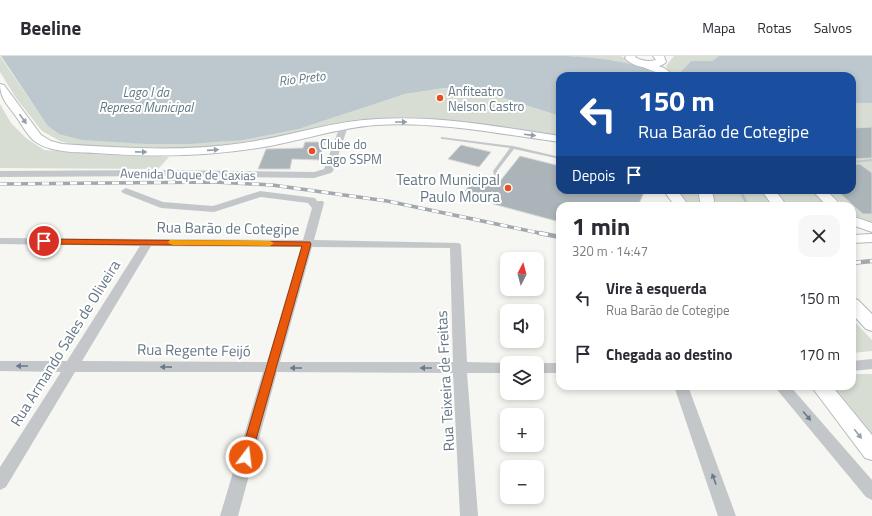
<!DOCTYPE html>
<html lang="pt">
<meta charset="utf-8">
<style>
body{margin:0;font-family:"Titillium Web",sans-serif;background:#f7f7f7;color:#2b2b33;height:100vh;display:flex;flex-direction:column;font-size:15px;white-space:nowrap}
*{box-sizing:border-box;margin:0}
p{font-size:13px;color:#7c7c81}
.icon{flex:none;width:22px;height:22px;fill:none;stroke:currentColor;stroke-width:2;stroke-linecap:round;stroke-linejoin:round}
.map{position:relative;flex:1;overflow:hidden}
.drawer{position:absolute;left:556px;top:146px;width:300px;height:188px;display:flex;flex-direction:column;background:#fff;border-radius:12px;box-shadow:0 2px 6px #0003}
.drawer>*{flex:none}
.guide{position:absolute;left:556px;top:16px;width:300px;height:122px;border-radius:12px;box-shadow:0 2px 6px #0003;background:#1a4fa0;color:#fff;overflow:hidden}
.needle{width:26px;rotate:6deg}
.tools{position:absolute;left:500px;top:196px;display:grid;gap:8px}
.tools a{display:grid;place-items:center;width:44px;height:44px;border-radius:8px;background:#fff;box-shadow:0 2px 6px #0003;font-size:20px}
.pin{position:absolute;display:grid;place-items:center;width:34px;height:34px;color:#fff;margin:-17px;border:2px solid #fff;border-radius:50%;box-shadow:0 1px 4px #0007}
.me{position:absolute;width:44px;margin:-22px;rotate:15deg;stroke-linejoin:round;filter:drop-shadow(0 0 3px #0008)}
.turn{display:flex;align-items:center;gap:14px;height:84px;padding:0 16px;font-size:18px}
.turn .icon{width:52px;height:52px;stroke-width:2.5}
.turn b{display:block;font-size:28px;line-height:34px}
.then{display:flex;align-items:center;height:38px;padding:0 16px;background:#0003;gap:8px;font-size:15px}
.round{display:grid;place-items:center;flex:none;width:42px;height:42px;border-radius:12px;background:#f7f7f7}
.headline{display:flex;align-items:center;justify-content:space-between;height:68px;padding:0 16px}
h1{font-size:24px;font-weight:700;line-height:30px}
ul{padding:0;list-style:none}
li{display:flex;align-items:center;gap:12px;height:56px;padding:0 16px}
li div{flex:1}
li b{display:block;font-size:15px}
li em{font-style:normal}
header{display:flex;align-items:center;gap:24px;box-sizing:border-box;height:56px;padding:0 20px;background:#fff;border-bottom:1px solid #e1e1e2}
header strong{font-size:19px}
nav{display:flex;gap:22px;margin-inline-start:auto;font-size:14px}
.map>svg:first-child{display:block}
</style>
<header>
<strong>Beeline</strong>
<nav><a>Mapa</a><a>Rotas</a><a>Salvos</a></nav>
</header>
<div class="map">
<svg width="872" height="460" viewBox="0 0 872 460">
<rect width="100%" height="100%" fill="#f6f6f2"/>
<!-- green -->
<g fill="#d7ddd3">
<path d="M0,0L47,69L146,88L220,86L299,73L405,38L444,32L472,34L488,37L560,60V80L424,62L404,61L360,63L336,67L260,84L187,93L149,92L75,89L60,85L42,75L16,42L0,16Z"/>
<path d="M568,0H621C634,9 650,10 663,20C656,19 649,14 642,12C618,7 593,2 568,0Z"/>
<path d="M674,0H719L712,5H691L680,18L683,20C676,20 668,17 666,10Z"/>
<path d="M852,47H872V167L856,160L852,156V150H845L827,134H852Z"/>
<path d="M0,48L11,67L26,82L44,94L90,98L169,101L158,113L0,112Z"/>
<path d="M679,134H697L700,150H688L681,140Z"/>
<path d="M709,134H761L773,150H714Z"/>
<path d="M775,134H811L828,150H787Z"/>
<path d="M852,263L872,284V295L852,297Z"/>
<path d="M852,318H872V378L834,330H852Z"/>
</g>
<!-- water -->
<g fill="#bcc8cd">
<path d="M1,0H568C596,2 636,5 660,20H560V60L488,37L472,34L444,32L405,38L299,73L243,84L190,88H146L82,84L59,78L47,69Z"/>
<path d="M719,0H872V47H852V20H683L679,18L691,5H712Z"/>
</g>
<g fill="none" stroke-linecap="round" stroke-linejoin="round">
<!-- stream -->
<path stroke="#bcc8cd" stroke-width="3" d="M740,134L748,150"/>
</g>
<!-- building -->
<g fill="#abb4b9" stroke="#d7d7d5">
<path d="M872,71V102L852,103V72Z"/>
<path d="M305,86H325L319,104L292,103L290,113H258L266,93L303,92Z"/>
<path d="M461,89L491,96L479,111L448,103Z"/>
<path d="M520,100L560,110V134H645L638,150H560V166L493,148L497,143L465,135L473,125L494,131L497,129Z"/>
<path d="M852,108H860L872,117V158H863L836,134H852Z"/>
</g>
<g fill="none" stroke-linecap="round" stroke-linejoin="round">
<!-- secondary casing -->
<g stroke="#b3b9bd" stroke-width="2">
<g id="secondary">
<path d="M640,4L664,12L675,20C661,20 650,13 637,9L635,7L637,5Z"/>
<path d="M0,28L4,29L41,79L51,85L62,88C122,92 183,96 243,87C288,81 331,65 377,63C438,59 499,71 560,80V86C499,78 438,65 376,69C336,72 297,86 258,92C203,101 149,101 95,97C75,96 49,97 33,84C27,78 22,69 17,62C9,50 0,43 0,28Z"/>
<path d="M663,134H677L689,150H675Z"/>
<path d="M698,134H712L715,150H701Z"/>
<path d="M761,134H775L787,150H773Z"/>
<path d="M812,134H826L842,150H827Z"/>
<path d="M852,160L872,167V176L852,169Z"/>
<path d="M872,178V186L852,187V179Z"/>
<path d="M852,242L858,244L872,258V275L866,273L852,258Z"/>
<path d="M811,330H832L872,379V404L865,402Z"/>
</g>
</g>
<!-- primary casing -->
<g stroke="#b6babe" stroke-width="2">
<path id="primary" d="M626,0H636L635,1C642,5 648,6 656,4L653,0H664L666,6C657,16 633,12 625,2Z"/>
</g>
<!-- lane -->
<g fill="#c3c7ca" fill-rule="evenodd">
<path d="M441,81L513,90L560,101V103L514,93L497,115L498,119L496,120L494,119L493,115L510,92L443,83H441Z"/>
<path d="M872,103V105L852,107V105Z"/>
</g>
<!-- street -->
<g fill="#c3c7ca" fill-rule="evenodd">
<path d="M344,67L348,70L333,115L331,117L314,122L164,120L0,121V115L164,114L314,116L324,113L340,70Z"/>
<path d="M126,132L163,146L213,150L260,135L315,142L317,145H323L324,147L314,184L459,187L461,189L467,306L508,307L507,317H467L478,460H460L453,317L277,316L238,460H220L263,316H75L6,431L0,434V411L61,316L0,315V305H67L140,190L0,188V182L303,184L312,152L308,147L261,141L214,156L161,152L123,137L121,135ZM151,190L301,191L267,306L82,305ZM312,191L450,192L453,306H280Z"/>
<path d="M872,303V313L852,315V305Z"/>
<path d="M536,307H560V317H537Z"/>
<path d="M674,330H688L736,460H718Z"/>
<path d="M774,330H790L872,424V444L866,441Z"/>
</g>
<!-- secondary -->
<use href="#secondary" fill="#fff" fill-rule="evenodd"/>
<!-- primary -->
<use href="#primary" fill="#fff" fill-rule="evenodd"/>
<!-- rail-far1 casing -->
<g stroke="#a1a8ae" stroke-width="3.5">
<path id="rail-far1" d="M0,128L215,126L272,129L387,145L544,178"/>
</g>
<!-- rail casing -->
<g stroke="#a1a8ae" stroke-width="4.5">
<g id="rail">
<path d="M539,177L560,181"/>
<path d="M852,207L872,205"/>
</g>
</g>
<!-- rail-far1 -->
<use href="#rail-far1" stroke="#fff" stroke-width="2.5" stroke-dasharray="7" stroke-linecap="butt"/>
<!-- rail -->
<use href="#rail" stroke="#fff" stroke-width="3" stroke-dasharray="9" stroke-linecap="butt"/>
</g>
<!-- one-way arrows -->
<defs><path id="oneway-solid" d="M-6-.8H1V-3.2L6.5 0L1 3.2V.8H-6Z"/></defs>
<g fill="#929fa9">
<use href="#oneway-solid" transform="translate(23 63) rotate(54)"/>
<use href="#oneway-solid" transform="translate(401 66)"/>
<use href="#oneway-solid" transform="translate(530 79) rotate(7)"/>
<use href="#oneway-solid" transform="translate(213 94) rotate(-4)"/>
<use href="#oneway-solid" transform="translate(141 96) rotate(1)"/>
<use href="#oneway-solid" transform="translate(858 378) rotate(52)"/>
</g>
<g fill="#697a88">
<use href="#oneway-solid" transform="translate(22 310) rotate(-180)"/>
<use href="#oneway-solid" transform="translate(166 311) rotate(-179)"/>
<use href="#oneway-solid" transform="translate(296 312) rotate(-180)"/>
<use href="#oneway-solid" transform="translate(426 312) rotate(-180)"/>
<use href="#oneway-solid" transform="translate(807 360) rotate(50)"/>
<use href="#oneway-solid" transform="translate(714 423) rotate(-110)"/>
</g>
<!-- route -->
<path fill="#ea580c" stroke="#983908" d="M41,183L310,186L311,188L250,405L246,406L242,405L240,401L302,190L44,188L40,185Z"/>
<!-- slow -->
<path fill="#f59e0b" d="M170,184L270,185L274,187L270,190L173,189L170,188L168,186Z"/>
<!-- markers -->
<g fill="#e74f21" stroke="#fff" stroke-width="1.5">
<circle cx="440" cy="42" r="4"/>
<circle cx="312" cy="95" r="4"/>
<circle cx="508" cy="132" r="4"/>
</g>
<g text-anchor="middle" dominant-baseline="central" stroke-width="4" stroke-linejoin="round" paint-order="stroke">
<!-- far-water labels -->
<g font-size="13" font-style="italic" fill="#5f7881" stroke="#fff">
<text transform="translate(302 22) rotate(-7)">Rio Preto</text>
<text x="146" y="36">Lago I da<tspan x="146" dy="15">Represa Municipal</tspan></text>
</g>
<!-- far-poi labels -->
<g font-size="13" fill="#647684" stroke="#fff" text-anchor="start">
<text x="448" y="35">Anfiteatro<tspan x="448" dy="15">Nelson Castro</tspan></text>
<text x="320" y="88">Clube do<tspan x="320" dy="15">Lago SSPM</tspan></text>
</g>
<!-- far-street labels -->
<g font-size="13" fill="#647684" stroke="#fff">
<text transform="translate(188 118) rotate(1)">Avenida Duque de Caxias</text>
</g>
<!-- poi labels -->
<g font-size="15" fill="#647684" stroke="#fff" text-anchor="end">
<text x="500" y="123">Teatro Municipal<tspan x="500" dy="17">Paulo Moura</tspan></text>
</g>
<!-- street labels -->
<g font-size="15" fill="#647684" stroke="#fff">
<text transform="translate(228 172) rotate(1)">Rua Barão de Cotegipe</text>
<text transform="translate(65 287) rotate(-58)">Rua Armando Sales de Oliveira</text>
<text transform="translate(194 294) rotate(1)">Rua Regente Feijó</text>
<text transform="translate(445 325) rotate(-93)">Rua Teixeira de Freitas</text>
</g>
</g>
</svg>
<div class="tools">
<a><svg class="needle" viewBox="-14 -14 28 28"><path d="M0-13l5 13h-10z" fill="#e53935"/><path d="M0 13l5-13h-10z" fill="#7c7c81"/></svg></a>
<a><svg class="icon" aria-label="sound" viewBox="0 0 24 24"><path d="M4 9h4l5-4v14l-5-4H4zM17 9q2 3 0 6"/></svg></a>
<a><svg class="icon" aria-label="layers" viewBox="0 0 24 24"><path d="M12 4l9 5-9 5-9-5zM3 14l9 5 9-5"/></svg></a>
<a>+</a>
<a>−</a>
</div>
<div class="pin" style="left:44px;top:185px;background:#d93025"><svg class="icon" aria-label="arrive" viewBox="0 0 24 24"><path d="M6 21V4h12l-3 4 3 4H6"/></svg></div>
<svg class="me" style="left:246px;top:401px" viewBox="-20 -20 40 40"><circle r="17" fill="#ea580c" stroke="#fff" stroke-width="3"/><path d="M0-11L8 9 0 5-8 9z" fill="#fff"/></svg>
<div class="guide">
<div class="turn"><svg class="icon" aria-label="left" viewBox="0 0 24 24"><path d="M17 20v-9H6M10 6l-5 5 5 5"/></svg><div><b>150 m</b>Rua Barão de Cotegipe</div></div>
<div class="then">Depois<svg class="icon" aria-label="arrive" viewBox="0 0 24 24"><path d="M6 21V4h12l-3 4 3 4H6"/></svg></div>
</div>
<section class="drawer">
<div class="headline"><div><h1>1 min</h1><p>320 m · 14:47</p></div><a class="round"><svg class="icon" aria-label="close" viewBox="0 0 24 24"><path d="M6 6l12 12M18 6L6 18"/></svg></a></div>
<ul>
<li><svg class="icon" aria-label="left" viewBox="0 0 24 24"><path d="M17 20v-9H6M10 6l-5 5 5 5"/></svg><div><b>Vire à esquerda</b><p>Rua Barão de Cotegipe</p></div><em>150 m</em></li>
<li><svg class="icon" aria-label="arrive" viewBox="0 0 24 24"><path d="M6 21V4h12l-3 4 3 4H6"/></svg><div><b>Chegada ao destino</b></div><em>170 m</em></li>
</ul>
</section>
</div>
